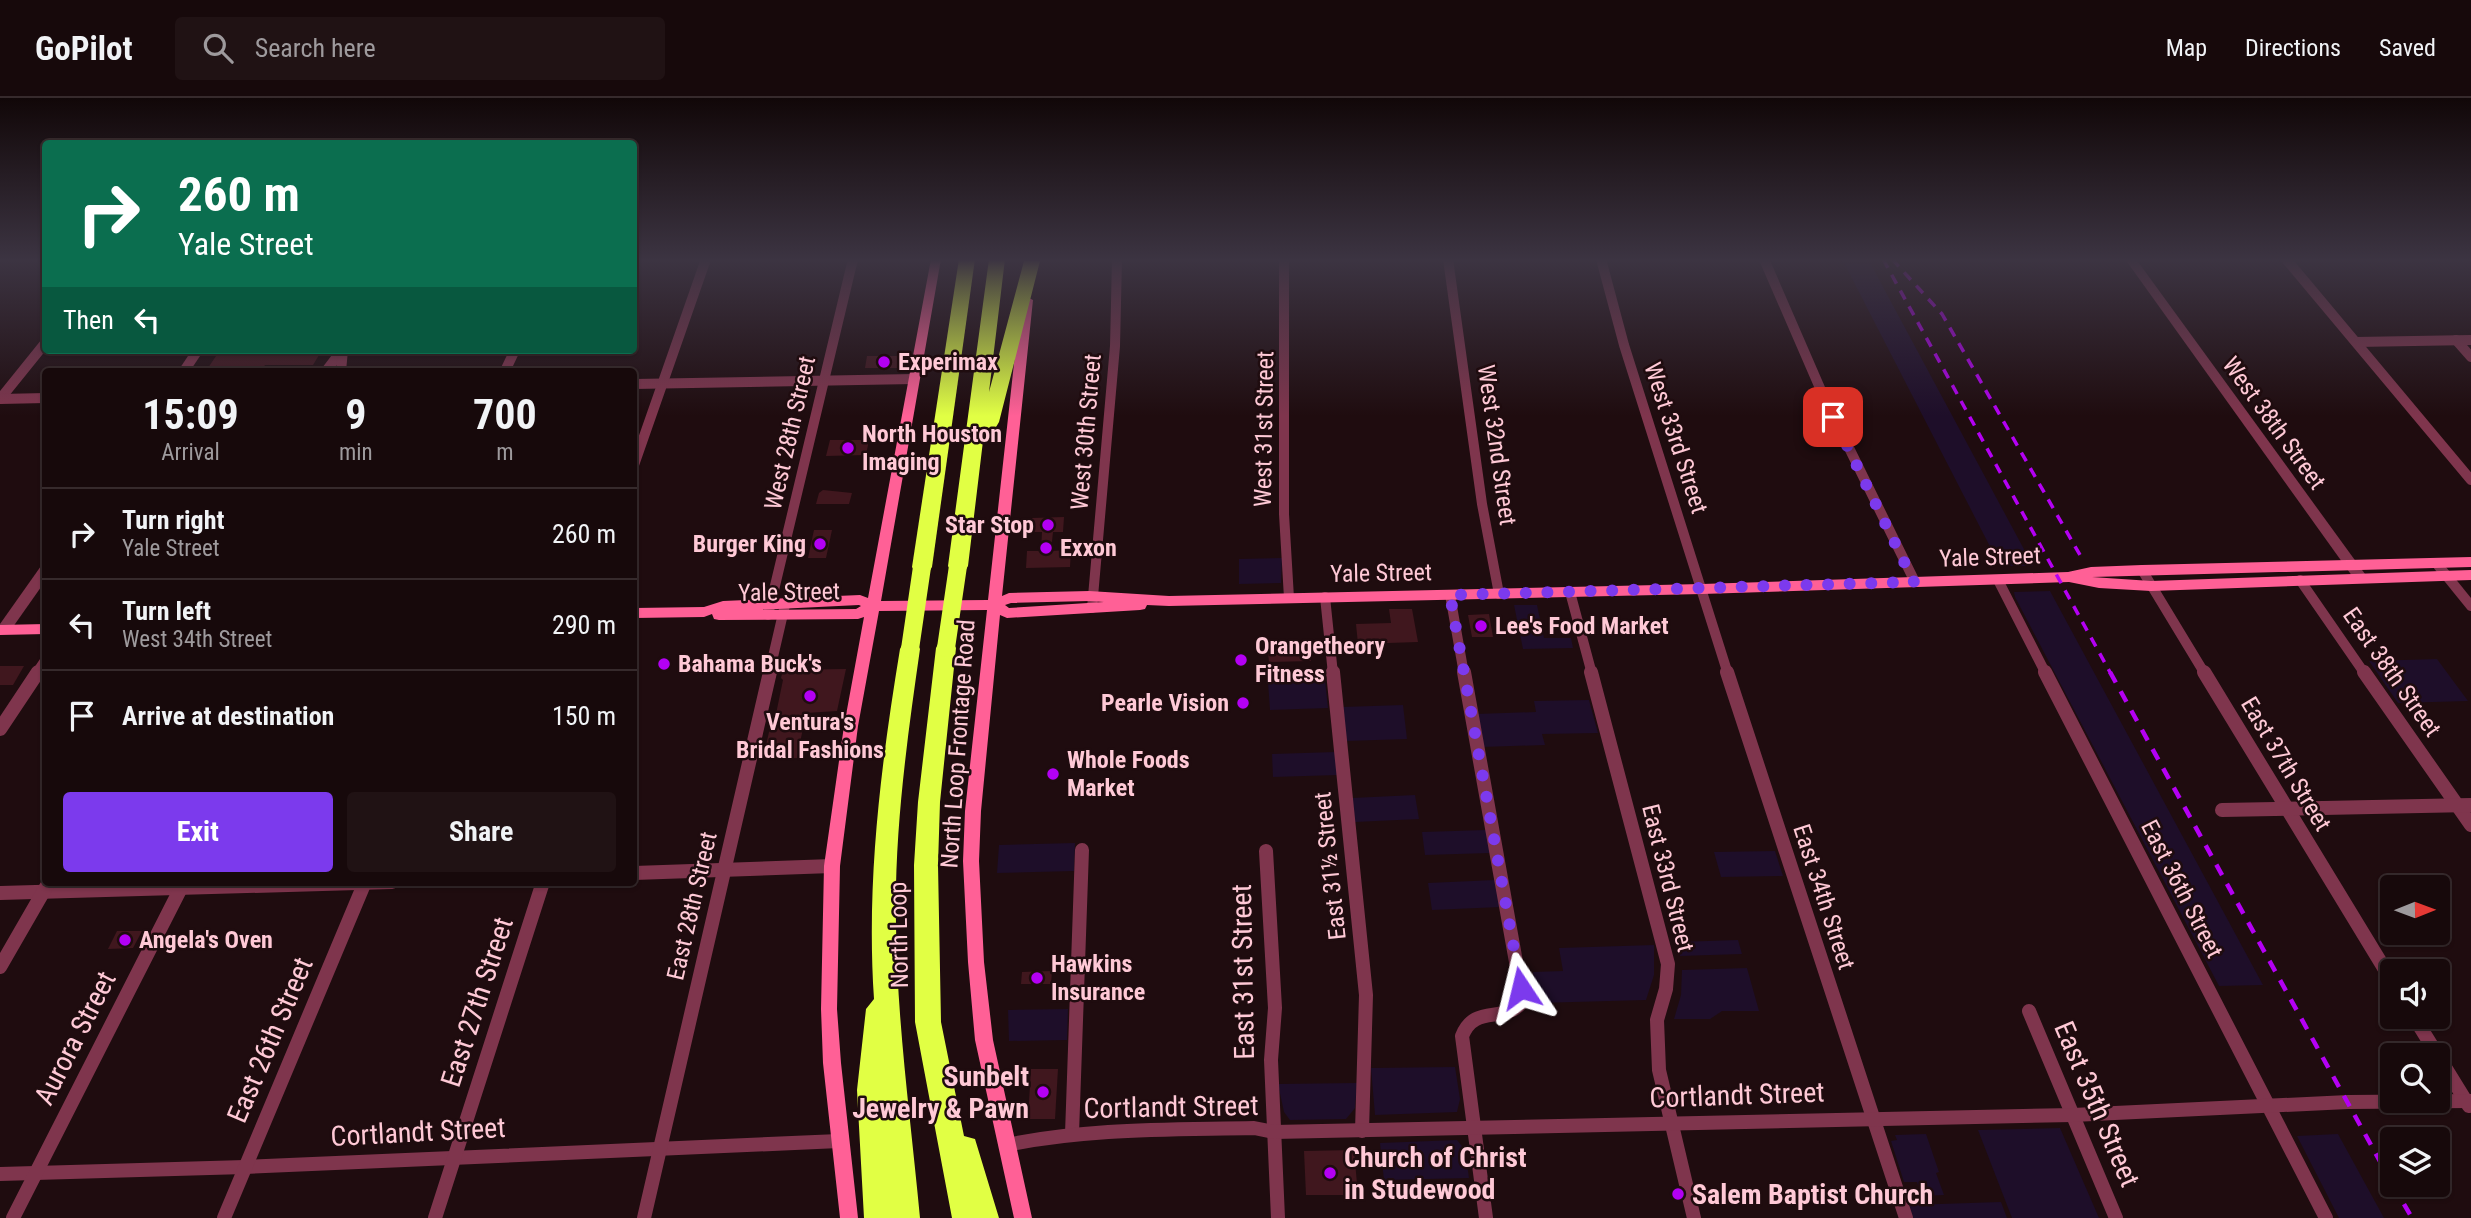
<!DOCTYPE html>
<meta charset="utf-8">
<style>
body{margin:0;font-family:"Roboto Condensed",sans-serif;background:#201214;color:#f1f3f6;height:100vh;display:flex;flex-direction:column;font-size:26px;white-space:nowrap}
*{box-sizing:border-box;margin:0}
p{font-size:23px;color:#9e9a9d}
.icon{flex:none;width:38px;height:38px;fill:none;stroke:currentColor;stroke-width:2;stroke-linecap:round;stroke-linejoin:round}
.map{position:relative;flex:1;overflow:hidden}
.sheet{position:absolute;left:42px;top:270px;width:595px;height:518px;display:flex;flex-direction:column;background:#17090b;border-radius:7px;box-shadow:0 2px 5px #0004,0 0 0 2px #362a2c}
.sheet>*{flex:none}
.top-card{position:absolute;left:42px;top:42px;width:595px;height:214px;border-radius:7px;box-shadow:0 2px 5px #0004,0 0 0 2px #362a2c;background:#0b6e4f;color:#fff;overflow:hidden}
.needle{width:46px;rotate:89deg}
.buttons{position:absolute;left:2380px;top:777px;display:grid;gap:14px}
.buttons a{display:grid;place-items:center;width:70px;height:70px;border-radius:7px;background:#17090b;box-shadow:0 2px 5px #0004,0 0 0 2px #362a2c;font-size:35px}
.pin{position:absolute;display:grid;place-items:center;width:60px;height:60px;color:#fff;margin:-30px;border-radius:14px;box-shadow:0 4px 10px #0006}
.me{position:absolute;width:77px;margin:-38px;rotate:350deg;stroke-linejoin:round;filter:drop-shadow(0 0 5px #0008)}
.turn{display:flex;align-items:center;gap:24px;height:147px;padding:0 21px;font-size:32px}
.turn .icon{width:91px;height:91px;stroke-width:2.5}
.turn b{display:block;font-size:49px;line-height:60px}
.then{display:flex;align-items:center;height:66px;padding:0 21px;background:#0003;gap:14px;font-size:26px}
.eta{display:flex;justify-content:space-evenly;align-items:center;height:119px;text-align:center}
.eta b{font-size:42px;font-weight:700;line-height:49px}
.button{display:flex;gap:14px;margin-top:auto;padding:14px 21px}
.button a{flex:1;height:80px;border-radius:7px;background:#7c3aed;color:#fff;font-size:28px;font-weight:700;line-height:80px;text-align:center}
.button a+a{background:#201214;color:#f1f3f6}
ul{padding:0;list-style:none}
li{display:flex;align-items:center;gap:21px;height:91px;padding:0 21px;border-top:2px solid #362a2c}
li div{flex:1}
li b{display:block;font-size:26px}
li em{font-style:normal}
header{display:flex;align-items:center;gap:42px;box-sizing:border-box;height:98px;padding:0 35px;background:#17090b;border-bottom:2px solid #362a2c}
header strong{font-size:33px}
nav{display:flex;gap:38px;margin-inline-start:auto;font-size:24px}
.search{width:490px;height:63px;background:#201214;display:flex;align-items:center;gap:18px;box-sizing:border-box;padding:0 24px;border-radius:7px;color:#9e9a9d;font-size:26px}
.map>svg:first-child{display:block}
</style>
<header>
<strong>GoPilot</strong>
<div class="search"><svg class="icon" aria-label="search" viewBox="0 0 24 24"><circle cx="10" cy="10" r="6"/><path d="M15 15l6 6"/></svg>Search here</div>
<nav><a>Map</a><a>Directions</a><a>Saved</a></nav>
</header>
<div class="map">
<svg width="2471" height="1120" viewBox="0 0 2471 1120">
<rect width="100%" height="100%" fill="#1f0c0f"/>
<!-- green -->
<g fill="#1e0e29">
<path d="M1842,161H1868L2033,468H2000Z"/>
<path d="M1282,460L1281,485L1239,486V461Z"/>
<path d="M2050,493L2263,887L2219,888L2015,499L2014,494Z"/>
<path d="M1514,507H1537L1544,540H1571L1573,550L1523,551Z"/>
<path d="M2437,561L2468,603L2398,605L2369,563Z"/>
<path d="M1325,582L1328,610L1270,612L1268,584Z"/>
<path d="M1589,602L1598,635L1542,636L1545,647L1482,649L1476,616L1536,614L1534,603Z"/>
<path d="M1403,607L1407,641L1346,643L1342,609Z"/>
<path d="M1336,654L1338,677L1273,679L1272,656Z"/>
<path d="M1415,697L1419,721L1355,724L1352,700Z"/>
<path d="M1486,732L1490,755L1425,757L1422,734Z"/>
<path d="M1075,745L1074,773L997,775L999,747Z"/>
<path d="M1775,753L1783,778L1721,779L1714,754Z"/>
<path d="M1495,782L1501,809L1432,812L1428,785Z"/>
<path d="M1738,842L1742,856L1680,858L1677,844Z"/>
<path d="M1654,847V877L1646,902L1537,905L1533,874L1563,873L1559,850Z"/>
<path d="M1747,870L1759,913H1722L1710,921H1674L1681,897L1682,872Z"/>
<path d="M1068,911L1067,942L1009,943L1008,912Z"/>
<path d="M1455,969L1460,1001L1457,1014L1375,1017L1371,970Z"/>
<path d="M1357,985L1355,1010L1346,1021L1290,1022L1284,1014L1278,986Z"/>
<path d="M2060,1030L2099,1120H2012L1978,1032Z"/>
<path d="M1926,1036L1939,1074L1936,1075L1944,1097L1922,1098L1917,1084H1904L1891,1043L1897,1042L1895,1037Z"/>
<path d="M2338,1036L2384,1120H2339L2297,1038Z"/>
<path d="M1457,1042L1465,1052L1469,1080L1384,1082L1380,1045Z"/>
<path d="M2001,1104L2007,1120H1913L1909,1107Z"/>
</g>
<!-- building -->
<g fill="#40171e">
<path d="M220,252H248L245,257L322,252L313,267H265L261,273H206Z"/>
<path d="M867,258H903L900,270H865Z"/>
<path d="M830,342H869L866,357L826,358Z"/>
<path d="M823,392L852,395L849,406H816L819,395Z"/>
<path d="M1064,419L1063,434H1053L1051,453L1071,452L1070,469L1026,470L1027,453H1041L1042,434H1031L1032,420Z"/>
<path d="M814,432H832L826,460H808Z"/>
<path d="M1389,511H1412L1418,544L1358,546L1356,526L1391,525Z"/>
<path d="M1489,516L1493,539H1472L1468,517Z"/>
<path d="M1309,543L1311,563L1269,564L1267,544Z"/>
<path d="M0,568H24L13,587H0Z"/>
<path d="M846,571L837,613L806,615L797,660L763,661L773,616H776L783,582L781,580L783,572Z"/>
<path d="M117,833H142L133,850L108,851Z"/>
<path d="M1052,873L1051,886H1021L1022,874Z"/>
<path d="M1031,971H1058L1055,1021H1028Z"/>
<path d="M1354,1052L1358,1097H1306L1304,1053Z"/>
</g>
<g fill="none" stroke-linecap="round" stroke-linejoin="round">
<!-- minor-far1 -->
<g stroke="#7f354d" stroke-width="10">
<path d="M1284,161V416L1289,500"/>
<path d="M1448,161L1482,406L1499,496"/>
<path d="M1601,161L1624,247L1728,576"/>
<path d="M1764,161L1823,297L1915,484"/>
<path d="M2286,161L2471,382"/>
<path d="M2456,242L2471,259"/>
<path d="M2356,244L2471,242"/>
<path d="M326,273L342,252"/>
<path d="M341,273L343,252"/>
<path d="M505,273L515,252"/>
<path d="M634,286L914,281"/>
<path d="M0,301L46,244"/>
<path d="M0,301L46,300"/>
<path d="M634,367L706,161"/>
<path d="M2437,466L2471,508"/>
<path d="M2142,472L2205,576"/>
<path d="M1998,482L2046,576"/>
<path d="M2300,482L2365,576"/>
<path d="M1570,494L1592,576"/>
<path d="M1450,497L1464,576"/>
<path d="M1325,499L1333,576"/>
<path d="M1092,510L1115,248L1117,161"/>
<path d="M768,517L853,161"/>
<path d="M36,576L46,561"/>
<path d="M769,576L785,507"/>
</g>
<!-- minor -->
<g stroke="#7f354d" stroke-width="14">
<path d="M1333,574L1366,897L1362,1033"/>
<path d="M1464,574L1523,903C1504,927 1475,905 1462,938L1486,1120"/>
<path d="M1591,574L1668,866L1666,891L1657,922L1659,972L1694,1120"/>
<path d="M1727,574L1906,1120"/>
<path d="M2045,574L2326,1120"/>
<path d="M2204,574L2392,883"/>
<path d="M2364,574L2471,727"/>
<path d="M0,631L38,574"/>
<path d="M2222,712L2471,707"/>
<path d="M1266,753L1275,910L1271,962L1278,1120"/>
<path d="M634,775L832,768"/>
<path d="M0,795L392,784"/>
<path d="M0,869L49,784"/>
<path d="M2029,913L2116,1120"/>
<path d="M2414,919L2469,1008"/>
<path d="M1072,1036L1082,752"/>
<path d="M1007,1047C1088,1030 1171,1032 1254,1030L1274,1034L2073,1017L2348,1004L2471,1003"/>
<path d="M0,1076L245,1069L839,1043"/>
<path d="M13,1120L184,784"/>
<path d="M224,1120L365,784"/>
<path d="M435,1120L543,784"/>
<path d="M644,1120L770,574"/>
</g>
<!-- tertiary -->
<g fill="#7f354d" fill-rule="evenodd">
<path d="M2125,161H2136L2365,476L2367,479L2365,482H2355Z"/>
<path d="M192,252H204L190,273H178Z"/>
<path d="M46,466V482L8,536H0V526L41,468Z"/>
</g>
<!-- secondary -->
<g fill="#ff6096" fill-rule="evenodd">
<path d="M931,161H941L881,503L988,502L1021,202L1027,199L1033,202L1002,498L1009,495L1089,493L1169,498L1702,486L2068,474L2091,469L2142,467L2471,459V469L2092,479L2151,483L2471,472V482L2151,493L2099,490L2069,484L1702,496L1169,508L1147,507L1145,511L1140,512L1007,520L1000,517L981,713L979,763L984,864L993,942L1032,1120H1014L975,942L968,864L963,763L965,713L987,512L879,513L858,628L840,768L837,911L841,965L858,1120H840L823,965L821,911L824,768L844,628L864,519L858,521L719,522L714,521L712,516L704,519L634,520V510L704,509L723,503L860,497L868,500ZM1089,503L1104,504L1009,510L1005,507L1011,505ZM859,507L861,508L856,511L758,512Z"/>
<path d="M46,526V536L0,537V527Z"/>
</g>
<!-- motorway -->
<g fill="#e1ff44" fill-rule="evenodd">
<path d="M959,161H975L932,469L929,474L922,476L915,474L912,469Z"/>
<path d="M989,161H1005L989,294L1024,163H1040L999,324L989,341L983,343L968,468L965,473L958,475L951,473L948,468Z"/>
<path d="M946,542L953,544L956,550L940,704L938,767L941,924L964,1038L975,1041L999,1120H952L915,924L914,767L918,704L936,550L939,544Z"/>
<path d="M910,543L917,545L920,551C907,642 894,735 896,827C897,925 911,1023 920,1120H892V1115V1120H864L857,992L866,911L874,901C866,783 881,667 900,551L903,545Z"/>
</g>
<!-- rail-far1 -->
<g stroke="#b400f4" stroke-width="3.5" stroke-dasharray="10 8" stroke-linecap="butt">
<path d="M1883,161L2111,576"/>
<path d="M1892,161L1942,216L2080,457"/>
</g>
<!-- rail -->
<g stroke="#b400f4" stroke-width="4.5" stroke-dasharray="12 10" stroke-linecap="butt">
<path d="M2110,574L2392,1085"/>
<path d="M2393,1087L2412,1120"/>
</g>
<!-- motorway-bridge -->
<g stroke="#e1ff44" stroke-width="18">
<path d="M946,550L958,468"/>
<path d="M910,551L922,469"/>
</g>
</g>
<!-- sky -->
<linearGradient id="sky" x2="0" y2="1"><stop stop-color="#110708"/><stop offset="0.51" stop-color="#3c3442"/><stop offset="1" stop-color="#3c3442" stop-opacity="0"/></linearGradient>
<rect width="2471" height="318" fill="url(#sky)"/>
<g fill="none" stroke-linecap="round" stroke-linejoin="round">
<!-- route -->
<path stroke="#7c3aed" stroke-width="12" stroke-dasharray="0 21.6" d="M1521,890L1450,497L1914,484L1833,319"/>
</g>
<!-- markers -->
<g fill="#b400f4" stroke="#1f0c0f" stroke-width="2.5">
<circle cx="884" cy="264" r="7"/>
<circle cx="848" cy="350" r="7"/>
<circle cx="1048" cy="427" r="7"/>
<circle cx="820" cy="446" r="7"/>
<circle cx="1046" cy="450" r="7"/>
<circle cx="1481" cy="528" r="7"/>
<circle cx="1241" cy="562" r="7"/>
<circle cx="664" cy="566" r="7"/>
<circle cx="810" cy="598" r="7"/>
<circle cx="1243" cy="605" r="7"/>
<circle cx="1053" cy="676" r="7"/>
<circle cx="125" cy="842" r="7"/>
<circle cx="1037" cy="880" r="7"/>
<circle cx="1043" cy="994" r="7"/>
<circle cx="1330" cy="1075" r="7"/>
<circle cx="1678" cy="1096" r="7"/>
</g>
<g text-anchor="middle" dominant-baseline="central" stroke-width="5" stroke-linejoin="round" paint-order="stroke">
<!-- poi labels -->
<g font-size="24" font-weight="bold" fill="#ffc9d6" stroke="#1f0c0f" text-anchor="start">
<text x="898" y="264">Experimax</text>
<text x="862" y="336">North Houston<tspan x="862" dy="28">Imaging</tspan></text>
<text x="1034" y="427" text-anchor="end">Star Stop</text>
<text x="806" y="446" text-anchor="end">Burger King</text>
<text x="1060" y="450">Exxon</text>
<text x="1495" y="528">Lee's Food Market</text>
<text x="1255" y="548">Orangetheory<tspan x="1255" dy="28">Fitness</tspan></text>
<text x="678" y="566">Bahama Buck's</text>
<text x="1229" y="605" text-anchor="end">Pearle Vision</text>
<text x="810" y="624" text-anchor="middle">Ventura's<tspan x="810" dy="28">Bridal Fashions</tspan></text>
<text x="1067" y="662">Whole Foods<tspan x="1067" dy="28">Market</tspan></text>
<text x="139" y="842">Angela's Oven</text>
<text x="1051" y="866">Hawkins<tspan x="1051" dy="28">Insurance</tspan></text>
</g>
<!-- street labels -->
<g font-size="24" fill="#ffc9d6" stroke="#1f0c0f">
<text transform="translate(2274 325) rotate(54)">West 38th Street</text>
<text transform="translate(1264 331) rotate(-89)">West 31st Street</text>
<text transform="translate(1086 334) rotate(-85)">West 30th Street</text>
<text transform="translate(790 335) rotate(-77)">West 28th Street</text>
<text transform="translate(1676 340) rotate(72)">West 33rd Street</text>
<text transform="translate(1497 347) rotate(82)">West 32nd Street</text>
<text transform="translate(1990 459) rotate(-2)">Yale Street</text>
<text transform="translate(1381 475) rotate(-1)">Yale Street</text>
<text transform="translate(789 494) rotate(-1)">Yale Street</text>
<text transform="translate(2392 574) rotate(55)">East 38th Street</text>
<text transform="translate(958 646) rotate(-86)">North Loop Frontage Road</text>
<text transform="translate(2286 666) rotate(59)">East 37th Street</text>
<text transform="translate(1330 768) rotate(-96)">East 31½ Street</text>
<text transform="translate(1668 780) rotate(76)">East 33rd Street</text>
<text transform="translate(2182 791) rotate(63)">East 36th Street</text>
<text transform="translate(1824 799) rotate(72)">East 34th Street</text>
<text transform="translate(692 808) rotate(-77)">East 28th Street</text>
<text transform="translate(899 837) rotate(-91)">North Loop</text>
</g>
<!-- near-street labels -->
<g font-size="28" fill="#ffc9d6" stroke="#1f0c0f">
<text transform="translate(1243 874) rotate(-91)">East 31st Street</text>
<text transform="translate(477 904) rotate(-72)">East 27th Street</text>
<text transform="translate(75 940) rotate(-63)">Aurora Street</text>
<text transform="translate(270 942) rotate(-67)">East 26th Street</text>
<text transform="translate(1737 997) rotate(-2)">Cortlandt Street</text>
<text transform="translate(2097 1006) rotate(67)">East 35th Street</text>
<text transform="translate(1171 1009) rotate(-1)">Cortlandt Street</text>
<text transform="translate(418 1034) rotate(-3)">Cortlandt Street</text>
</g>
<!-- near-poi labels -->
<g font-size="28" font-weight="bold" fill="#ffc9d6" stroke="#1f0c0f" text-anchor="start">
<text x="1029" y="978" text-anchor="end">Sunbelt<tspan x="1029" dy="32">Jewelry &amp; Pawn</tspan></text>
<text x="1344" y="1059">Church of Christ<tspan x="1344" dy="32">in Studewood</tspan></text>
<text x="1692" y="1096">Salem Baptist Church</text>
</g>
</g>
</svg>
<div class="buttons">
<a><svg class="needle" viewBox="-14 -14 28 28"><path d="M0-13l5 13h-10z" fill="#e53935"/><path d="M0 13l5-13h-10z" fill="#9e9a9d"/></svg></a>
<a><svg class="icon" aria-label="sound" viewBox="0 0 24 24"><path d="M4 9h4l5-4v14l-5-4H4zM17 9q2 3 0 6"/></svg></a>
<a><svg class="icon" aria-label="search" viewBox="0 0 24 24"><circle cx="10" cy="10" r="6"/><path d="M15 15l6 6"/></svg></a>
<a><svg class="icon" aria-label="layers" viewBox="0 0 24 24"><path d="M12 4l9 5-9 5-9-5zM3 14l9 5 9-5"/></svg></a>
</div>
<div class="pin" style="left:1833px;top:319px;background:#d93025"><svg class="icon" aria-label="arrive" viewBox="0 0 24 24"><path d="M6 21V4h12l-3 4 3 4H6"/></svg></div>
<svg class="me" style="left:1521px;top:890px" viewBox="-20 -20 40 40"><path d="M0-17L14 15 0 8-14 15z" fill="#7c3aed" stroke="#fff" stroke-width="4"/></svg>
<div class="top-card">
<div class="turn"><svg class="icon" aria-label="right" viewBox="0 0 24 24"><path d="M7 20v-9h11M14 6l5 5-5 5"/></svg><div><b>260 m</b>Yale Street</div></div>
<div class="then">Then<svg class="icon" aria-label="left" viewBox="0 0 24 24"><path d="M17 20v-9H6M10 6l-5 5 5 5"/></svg></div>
</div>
<section class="sheet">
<div class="eta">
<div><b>15:09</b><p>Arrival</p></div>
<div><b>9</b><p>min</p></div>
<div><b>700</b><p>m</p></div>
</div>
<ul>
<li><svg class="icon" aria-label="right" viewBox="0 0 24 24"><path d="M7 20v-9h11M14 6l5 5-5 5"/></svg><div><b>Turn right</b><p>Yale Street</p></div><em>260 m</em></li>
<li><svg class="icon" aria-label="left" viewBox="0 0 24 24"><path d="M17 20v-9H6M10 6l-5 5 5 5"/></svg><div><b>Turn left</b><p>West 34th Street</p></div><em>290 m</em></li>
<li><svg class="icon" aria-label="arrive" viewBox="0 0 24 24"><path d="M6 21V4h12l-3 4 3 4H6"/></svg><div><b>Arrive at destination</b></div><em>150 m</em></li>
</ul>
<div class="button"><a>Exit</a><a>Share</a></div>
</section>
</div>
